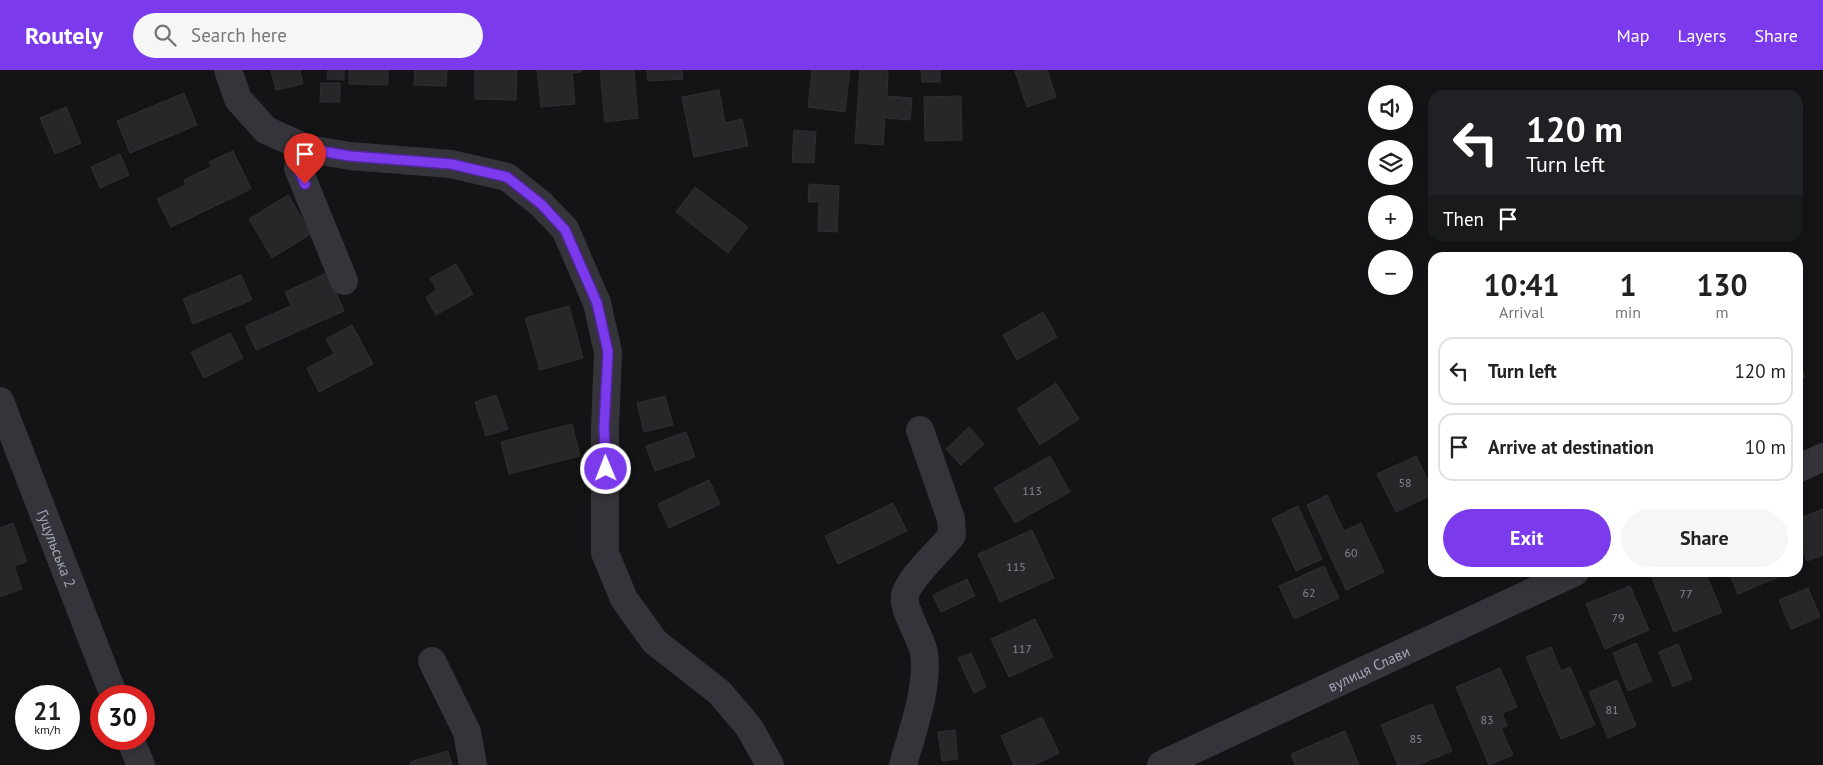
<!DOCTYPE html>
<meta charset="utf-8">
<style>
body{margin:0;font-family:"PT Sans",sans-serif;background:#f6f6f6;color:#222;height:100vh;display:flex;flex-direction:column;font-size:19px;white-space:nowrap}
*{box-sizing:border-box;margin:0}
p{font-size:16px;color:#767676}
.icon{flex:none;width:28px;height:28px;fill:none;stroke:currentColor;stroke-width:2;stroke-linecap:round;stroke-linejoin:round}
.map{position:relative;flex:1;overflow:hidden}
.details{position:absolute;left:1428px;top:182px;width:375px;height:325px;display:flex;flex-direction:column;background:#fff;border-radius:15px;box-shadow:0 2px 8px #0003}
.details>*{flex:none}
.top-card{position:absolute;left:1428px;top:20px;width:375px;height:152px;border-radius:15px;box-shadow:0 2px 8px #0003;background:#202124;color:#fff;overflow:hidden}
.fabs{position:absolute;left:1368px;top:15px;display:grid;gap:10px}
.fabs a{display:grid;place-items:center;width:45px;height:45px;border-radius:50%;background:#fff;box-shadow:0 2px 8px #0003;font-size:25px}
.speed{position:absolute;left:15px;top:615px;display:flex;gap:10px;font-size:25px;font-weight:700;text-align:center}
.speed>*{display:grid;place-content:center;width:65px;height:65px;border-radius:50%;background:#fff;box-shadow:0 2px 8px #0003;line-height:1}
.speed small{font-size:12px;font-weight:400}
.speed .limit{border:8px solid #d22;background:#fff;color:#111}
.pin{position:absolute;display:grid;place-items:center;width:42px;height:42px;color:#fff;margin:-51px -21px;border-radius:50% 50% 50% 0;rotate:-45deg;box-shadow:0 0 5px #0007}
.pin .icon{rotate:45deg}
.me{position:absolute;width:55px;margin:-28px;rotate:359deg;stroke-linejoin:round;filter:drop-shadow(0 0 4px #0008)}
.turn{display:flex;align-items:center;gap:18px;height:105px;padding:0 15px;font-size:22px}
.turn .icon{width:65px;height:65px;stroke-width:2.5}
.turn b{display:block;font-size:35px;line-height:42px}
.then{display:flex;align-items:center;height:48px;padding:0 15px;background:#0003;gap:10px;font-size:19px}
.eta{display:flex;justify-content:space-evenly;align-items:center;height:85px;text-align:center}
.eta b{font-size:30px;font-weight:800;line-height:35px}
.primary-button{display:flex;gap:10px;margin-top:auto;padding:10px 15px}
.primary-button a{flex:1;height:58px;border-radius:30px;background:#7c3aed;color:#fff;font-size:20px;font-weight:800;line-height:58px;text-align:center}
.primary-button a+a{background:#f6f6f6;color:#222}
ul{padding:0;list-style:none}
li{display:flex;align-items:center;gap:15px;height:68px;margin:0 10px 8px;padding:0 5px;border:2px solid #e0e0e0;border-radius:15px}
li div{flex:1}
li b{display:block;font-size:19px}
li em{font-style:normal}
header{display:flex;align-items:center;gap:30px;box-sizing:border-box;height:70px;padding:0 25px;background:#7c3aed;color:#fff}
header strong{font-size:24px}
nav{display:flex;gap:28px;margin-inline-start:auto;font-size:18px}
.search{width:350px;height:45px;background:#f6f6f6;display:flex;align-items:center;gap:12px;box-sizing:border-box;padding:0 18px;border-radius:28px;color:#767676;font-size:19px}
.map>svg:first-child{display:block}
</style>
<header>
<strong>Routely</strong>
<div class="search"><svg class="icon" aria-label="search" viewBox="0 0 24 24"><circle cx="10" cy="10" r="6"/><path d="M15 15l6 6"/></svg>Search here</div>
<nav><a>Map</a><a>Layers</a><a>Share</a></nav>
</header>
<div class="map">
<svg width="1823" height="695" viewBox="0 0 1823 695">
<rect width="100%" height="100%" fill="#141416"/>
<!-- building -->
<g fill="#27272a" stroke="#2f2e32">
<path d="M271,0H300L303,14L276,20Z"/>
<path d="M328,0H344V10L327,9Z"/>
<path d="M349,0H388V15L349,14Z"/>
<path d="M415,0H447L446,16L414,15Z"/>
<path d="M475,0H517L516,30L475,29Z"/>
<path d="M537,0H581V2L572,3L575,34L541,37Z"/>
<path d="M600,0H634L638,48L605,52Z"/>
<path d="M647,0H682L683,9L648,11Z"/>
<path d="M812,0H850L845,42L808,37Z"/>
<path d="M860,0H888L887,26L912,28L910,50L885,48L883,75L855,73Z"/>
<path d="M921,0H940V12H922Z"/>
<path d="M1047,0L1056,27L1027,37L1015,1Z"/>
<path d="M321,13H340V32H320Z"/>
<path d="M719,20L725,53L742,49L748,76L694,87L682,27Z"/>
<path d="M184,23L197,55L130,83L117,51Z"/>
<path d="M961,26L962,70L925,71L924,27Z"/>
<path d="M66,37L81,73L55,84L40,48Z"/>
<path d="M794,60L816,62L814,93L792,92Z"/>
<path d="M233,81L251,119L171,157L157,129L186,115L184,110L211,97L209,92Z"/>
<path d="M120,84L129,105L100,118L91,97Z"/>
<path d="M809,114L839,116L837,162L818,161L819,132H808Z"/>
<path d="M695,117L748,157L728,183L676,142Z"/>
<path d="M288,125L311,164L272,188L249,149Z"/>
<path d="M456,194L473,224L436,245L426,227L437,220L430,208Z"/>
<path d="M327,203L344,241L256,280L245,256L291,236L285,222Z"/>
<path d="M241,205L252,230L193,254L183,229Z"/>
<path d="M569,236L583,288L540,300L525,248Z"/>
<path d="M1043,242L1057,267L1017,290L1003,265Z"/>
<path d="M352,255L373,294L319,322L307,298L334,284L326,269Z"/>
<path d="M230,263L243,288L204,308L191,282Z"/>
<path d="M1798,291L1805,307L1798,311Z"/>
<path d="M1056,313L1079,349L1040,375L1017,339Z"/>
<path d="M496,325L508,359L486,366L475,332Z"/>
<path d="M665,326L673,355L644,362L637,333Z"/>
<path d="M572,354L580,386L509,404L501,372Z"/>
<path d="M969,357L984,374L961,395L946,379Z"/>
<path d="M686,362L695,387L655,401L646,376Z"/>
<path d="M1050,386L1070,422L1015,453L994,418Z"/>
<path d="M1416,386L1432,419V425L1396,442L1377,404Z"/>
<path d="M709,410L720,434L669,458L658,434Z"/>
<path d="M1327,425L1344,461L1361,453L1384,502L1346,520L1307,435Z"/>
<path d="M893,433L907,461L838,494L825,466Z"/>
<path d="M1298,436L1322,489L1296,501L1272,449Z"/>
<path d="M1823,439V485L1807,491L1798,469V449Z"/>
<path d="M13,453L27,492L14,496L22,519L0,527V458Z"/>
<path d="M1032,460L1054,508L1000,532L978,484Z"/>
<path d="M1324,496L1339,528L1294,549L1279,516Z"/>
<path d="M1652,502H1705L1722,542L1674,562L1650,503Z"/>
<path d="M1729,502H1788V503L1738,524Z"/>
<path d="M967,509L975,526L941,542L933,525Z"/>
<path d="M1630,516L1649,560L1605,579L1586,534Z"/>
<path d="M1808,518L1820,547L1791,559L1779,530Z"/>
<path d="M1035,549L1053,587L1009,607L991,569Z"/>
<path d="M1636,573L1652,611L1628,621L1613,583Z"/>
<path d="M1678,574L1692,609L1673,617L1659,582Z"/>
<path d="M1551,577L1561,601L1570,597L1595,655L1561,669L1526,587Z"/>
<path d="M971,583L986,617L974,623L958,588Z"/>
<path d="M1500,598L1517,637L1502,643L1507,656L1501,658L1513,685L1489,695L1456,617Z"/>
<path d="M1617,610L1636,656L1608,668L1589,622Z"/>
<path d="M1432,634L1452,681L1418,695H1398L1381,655Z"/>
<path d="M1042,647L1059,683L1034,695H1014L1001,666Z"/>
<path d="M955,660L958,689L942,691L938,662Z"/>
<path d="M1345,661L1359,695H1295L1291,684Z"/>
<path d="M448,681L452,695H411L410,692Z"/>
</g>
<g fill="none" stroke-linecap="round" stroke-linejoin="round">
<!-- minor -->
<g stroke="#35343b" stroke-width="28">
<path d="M228,0L238,29L266,60L308,79L350,86L451,94L507,107L541,134L565,159L597,233L608,282L605,358V483L624,529L655,572L719,622L749,657L770,695"/>
<path d="M308,79L298,98L344,211"/>
<path id="s1" d="M0,331L114,626"/>
<path d="M1798,399L1823,387"/>
<path d="M432,591L467,662L473,695"/>
<path d="M130,669L141,695"/>
<path d="M903,695C912,663 929,616 924,583C921,566 902,540 905,525C909,508 941,480 952,465L951,449L920,360"/>
<path id="s2" d="M1161,695L1575,502"/>
</g>
</g>
<g fill="none" stroke-linecap="round" stroke-linejoin="round">
<!-- route casing -->
<g stroke="#51269a" stroke-width="12">
<path id="route" d="M305,114L298,98L308,79L350,86L451,94L507,107L541,134L565,160L597,233L608,282L604,358L606,399"/>
</g>
<!-- route -->
<use href="#route" stroke="#7c3aed" stroke-width="9"/>
</g>
<g text-anchor="middle" dominant-baseline="central" stroke-width="5" stroke-linejoin="round" paint-order="stroke">
<!-- number labels -->
<g font-size="12" fill="#848694">
<text x="1405" y="412">58</text>
<text x="1032" y="420">113</text>
<text x="1351" y="482">60</text>
<text x="1016" y="496">115</text>
<text x="1309" y="522">62</text>
<text x="1686" y="523">77</text>
<text x="1618" y="547">79</text>
<text x="1022" y="578">117</text>
<text x="1612" y="639">81</text>
<text x="1487" y="649">83</text>
<text x="1416" y="668">85</text>
</g>
<!-- street labels -->
<g font-size="15" fill="#a4a6b8" stroke="#0f0f11">
<text stroke="none"><textPath href="#s1" startOffset="158">Гуцульська 2</textPath></text>
<text stroke="none"><textPath href="#s2" startOffset="229">вулиця Слави</textPath></text>
</g>
</g>
</svg>
<div class="fabs">
<a><svg class="icon" aria-label="sound" viewBox="0 0 24 24"><path d="M4 9h4l5-4v14l-5-4H4zM17 9q2 3 0 6"/></svg></a>
<a><svg class="icon" aria-label="layers" viewBox="0 0 24 24"><path d="M12 4l9 5-9 5-9-5zM3 14l9 5 9-5"/></svg></a>
<a>+</a>
<a>−</a>
</div>
<div class="speed"><div>21<small>km/h</small></div><div class="limit">30</div></div>
<div class="pin" style="left:305px;top:114px;background:#d93025"><svg class="icon" aria-label="arrive" viewBox="0 0 24 24"><path d="M6 21V4h12l-3 4 3 4H6"/></svg></div>
<svg class="me" style="left:606px;top:399px" viewBox="-20 -20 40 40"><circle r="17" fill="#7c3aed" stroke="#fff" stroke-width="3"/><path d="M0-11L8 9 0 5-8 9z" fill="#fff"/></svg>
<div class="top-card">
<div class="turn"><svg class="icon" aria-label="left" viewBox="0 0 24 24"><path d="M17 20v-9H6M10 6l-5 5 5 5"/></svg><div><b>120 m</b>Turn left</div></div>
<div class="then">Then<svg class="icon" aria-label="arrive" viewBox="0 0 24 24"><path d="M6 21V4h12l-3 4 3 4H6"/></svg></div>
</div>
<section class="details">
<div class="eta">
<div><b>10:41</b><p>Arrival</p></div>
<div><b>1</b><p>min</p></div>
<div><b>130</b><p>m</p></div>
</div>
<ul>
<li><svg class="icon" aria-label="left" viewBox="0 0 24 24"><path d="M17 20v-9H6M10 6l-5 5 5 5"/></svg><div><b>Turn left</b></div><em>120 m</em></li>
<li><svg class="icon" aria-label="arrive" viewBox="0 0 24 24"><path d="M6 21V4h12l-3 4 3 4H6"/></svg><div><b>Arrive at destination</b></div><em>10 m</em></li>
</ul>
<div class="primary-button"><a>Exit</a><a>Share</a></div>
</section>
</div>
